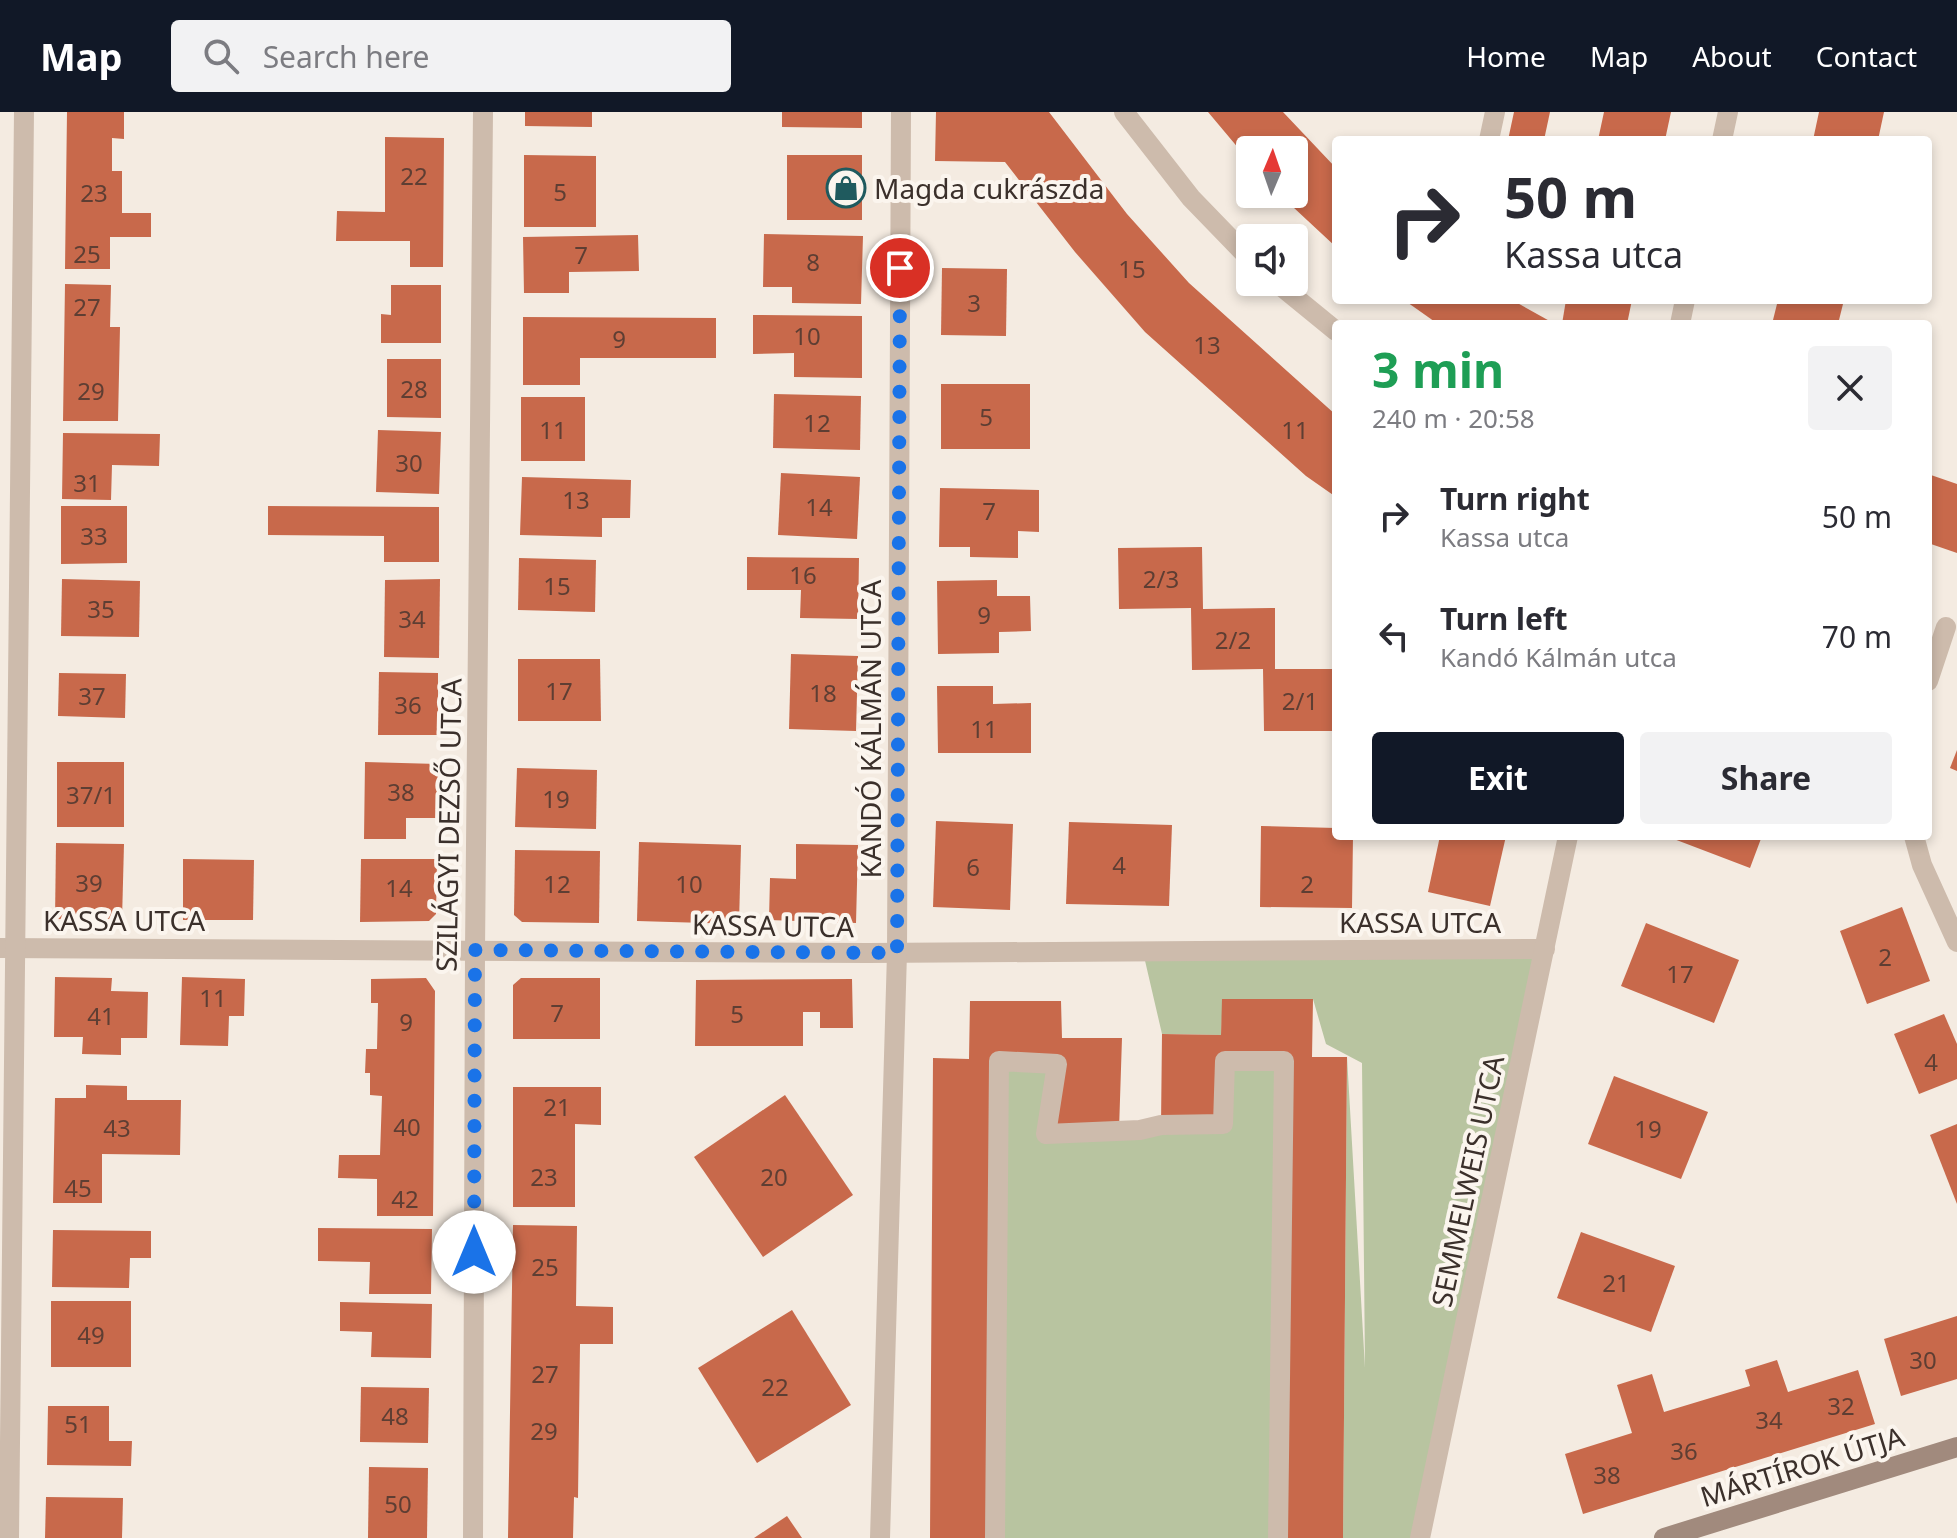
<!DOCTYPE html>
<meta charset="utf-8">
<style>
body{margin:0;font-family:"Noto Sans",sans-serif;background:#f2f2f3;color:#2b2b33;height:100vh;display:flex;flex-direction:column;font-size:30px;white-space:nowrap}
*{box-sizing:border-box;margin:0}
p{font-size:26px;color:#7c7c81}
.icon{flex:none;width:44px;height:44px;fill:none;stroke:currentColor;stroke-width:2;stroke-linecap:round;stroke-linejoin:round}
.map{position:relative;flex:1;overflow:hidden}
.panel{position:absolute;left:1332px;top:208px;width:600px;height:520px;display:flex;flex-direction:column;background:#fff;border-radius:8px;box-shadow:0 4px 12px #0003}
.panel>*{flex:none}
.banner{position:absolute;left:1332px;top:24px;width:600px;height:168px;border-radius:8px;box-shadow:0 4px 12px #0003;background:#fff;color:#2b2b33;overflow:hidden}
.needle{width:52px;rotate:2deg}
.controls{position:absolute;left:1236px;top:24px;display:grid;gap:16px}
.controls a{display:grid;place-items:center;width:72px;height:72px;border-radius:8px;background:#fff;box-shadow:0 4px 12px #0003;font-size:40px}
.pin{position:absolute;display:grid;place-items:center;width:68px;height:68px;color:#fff;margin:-34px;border:4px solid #fff;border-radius:50%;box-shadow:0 2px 8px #0007}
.me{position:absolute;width:88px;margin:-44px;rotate:0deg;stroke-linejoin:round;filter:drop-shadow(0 0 6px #0008)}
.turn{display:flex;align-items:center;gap:28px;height:168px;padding:0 40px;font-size:36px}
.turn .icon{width:104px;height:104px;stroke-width:2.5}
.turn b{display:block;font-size:56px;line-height:68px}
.round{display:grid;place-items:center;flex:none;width:84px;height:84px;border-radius:8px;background:#f2f2f3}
.head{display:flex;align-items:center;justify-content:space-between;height:136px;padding:0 40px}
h1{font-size:48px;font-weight:700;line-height:60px;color:#1e9e55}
.cta{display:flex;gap:16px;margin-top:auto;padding:16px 40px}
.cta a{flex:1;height:92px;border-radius:8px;background:#111827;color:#fff;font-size:32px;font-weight:700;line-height:92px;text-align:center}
.cta a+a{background:#f2f2f3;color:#2b2b33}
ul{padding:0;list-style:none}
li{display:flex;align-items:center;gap:24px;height:120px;padding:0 40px}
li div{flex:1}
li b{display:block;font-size:30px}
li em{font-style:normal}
header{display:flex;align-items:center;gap:48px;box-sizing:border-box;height:112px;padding:0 40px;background:#111827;color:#fff}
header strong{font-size:38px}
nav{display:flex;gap:44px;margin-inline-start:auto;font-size:28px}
.search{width:560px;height:72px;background:#f2f2f3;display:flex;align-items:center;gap:20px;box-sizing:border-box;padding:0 28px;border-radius:8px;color:#7c7c81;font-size:30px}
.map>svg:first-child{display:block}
</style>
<header>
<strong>Map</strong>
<div class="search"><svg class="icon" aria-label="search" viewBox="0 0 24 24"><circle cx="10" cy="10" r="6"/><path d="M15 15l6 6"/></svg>Search here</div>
<nav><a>Home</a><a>Map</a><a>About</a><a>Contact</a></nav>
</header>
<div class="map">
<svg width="1957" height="1426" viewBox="0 0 1957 1426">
<rect width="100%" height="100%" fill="#f4ebe1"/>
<!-- green -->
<g fill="#b8c4a0">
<path d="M1545,837L1420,1426H1343L1347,945L1365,1256L1362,951L1326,932L1313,887H1223L1221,923L1162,922L1143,840Z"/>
<path d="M999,949L1057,952L1046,1021L1222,1012L1225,949H1284L1278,1426H995Z"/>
</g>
<!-- building -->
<g fill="#c8694b">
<path d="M67,0H124V27L112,26V59H122V101H151V125H110V157H65Z"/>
<path d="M525,0H592V15L525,14Z"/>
<path d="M782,0H862V16L782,15Z"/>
<path d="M936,0H1049L1127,102L1189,171L1336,303V385L1306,364L1145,220L1075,140L1005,50L935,49Z"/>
<path d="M1208,0H1283L1336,56V135L1279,82H1294V38H1250V50Z"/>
<path d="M1514,0H1550L1544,28H1508Z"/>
<path d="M1604,0H1671L1665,28H1598Z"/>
<path d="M1819,0H1884L1878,28H1813Z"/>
<path d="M385,25L444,26L443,155H410V129H336L337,99L385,100Z"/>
<path d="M524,43L596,44V115H524Z"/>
<rect x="787" y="43" width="75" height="65"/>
<path d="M764,122L863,124L861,192L792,191V175H763Z"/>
<path d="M638,123L639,159L569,160V181H524L523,125Z"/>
<path d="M942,156L1007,157L1006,224L941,223Z"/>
<path d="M65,172L111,173L110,215H120L118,309H63Z"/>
<path d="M391,173H441V231H381V202L391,203Z"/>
<path d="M1404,188H1512L1555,212H1438Z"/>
<path d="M1566,188H1632L1627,212H1562Z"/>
<path d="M1778,188H1844L1838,212H1772Z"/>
<path d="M753,203L862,204V266L794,265V241L753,242Z"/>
<path d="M523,205L716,206V246H580V273H523Z"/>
<path d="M387,247H441V306L387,305Z"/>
<rect x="941" y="272" width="89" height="65"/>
<path d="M774,282L861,284L860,338L773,336Z"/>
<rect x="521" y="285" width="64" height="64"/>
<path d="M378,318L441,320L439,382L376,380Z"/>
<path d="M63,321L160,322L159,354L112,353L111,388L62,387Z"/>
<path d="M781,361L860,365L857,427L778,423Z"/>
<path d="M1928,362L1957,372V441L1928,431Z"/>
<path d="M522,365L631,368L630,406H602V425L520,423Z"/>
<path d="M940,376L1039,378V420L1018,419V446L970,445V435H939Z"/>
<path d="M61,394H127V451L61,452Z"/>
<path d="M268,394L439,395V450H384V424L268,423Z"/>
<path d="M1202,435L1203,497L1275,496V557H1336V619H1264L1263,557L1192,558L1191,496L1119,497L1118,436Z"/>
<path d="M747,445L859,446L858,507L800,506L801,478H747Z"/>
<path d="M519,446L596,448L595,500L518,498Z"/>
<path d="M62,467L140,469L139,525L61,524Z"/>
<path d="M440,467L439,546L384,545L385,468Z"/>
<path d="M997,468V484H1030L1031,519L999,520V541L938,542L937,469Z"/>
<path d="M791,542L858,544L856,619L789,617Z"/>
<path d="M518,547H600L601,609H518Z"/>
<path d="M379,560L438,561V623H378Z"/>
<path d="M59,561L126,562L125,606L58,604Z"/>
<path d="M937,574H993V592L1031,591V641H938Z"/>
<path d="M1957,638V659L1950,656Z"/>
<rect x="57" y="650" width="67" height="65"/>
<path d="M365,650L438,652L437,706H406V727H364Z"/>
<path d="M517,656L597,658L596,717L515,715Z"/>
<path d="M936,709L1013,712L1010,798L933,795Z"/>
<path d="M1069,710L1172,713L1169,794L1066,792Z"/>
<path d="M1261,714L1336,716V724H1353L1352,796L1260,795Z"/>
<path d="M1440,724H1506L1490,794L1428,780Z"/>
<path d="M1666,724H1762L1750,756Z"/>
<path d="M639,730L741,733L739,812L637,809Z"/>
<path d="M56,731L124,732L122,808L55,807Z"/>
<path d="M796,732L858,733L856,811L769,808L770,766L796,767Z"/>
<path d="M515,738L600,739L599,811L522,810L514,803Z"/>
<path d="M183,747L254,748L253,808H183Z"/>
<path d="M361,747H437L436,802L429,809L360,810Z"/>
<path d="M1902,795L1930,869L1867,892L1840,819Z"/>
<path d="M1646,811L1739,848L1714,911L1621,874Z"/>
<path d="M55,865L112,866L111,879L148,880L147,926H121V943L82,942L83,925H54Z"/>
<path d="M182,865L245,867L244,904H229L228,934L180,933Z"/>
<path d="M426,866L435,879L433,1104H377V1067L338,1066L339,1043H380L382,984L370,983V961H365L366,937H377L378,891H371V867Z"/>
<path d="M521,866H600V927H513V873Z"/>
<path d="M852,867L853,916H820V900H803V934H695L696,868Z"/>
<path d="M1222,887H1313L1312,945H1347L1343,1426H1278L1284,949H1225L1223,1012L1161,1013L1162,922L1221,923Z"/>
<path d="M970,889H1061L1062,926H1122L1119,1018L1057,1016V952L999,949L995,1426H930L933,946L969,947Z"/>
<path d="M1944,902L1957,932V967L1919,982L1894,922Z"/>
<path d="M1614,964L1708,1000L1681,1067L1588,1032Z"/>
<path d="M86,973L127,974V988H181L180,1043L102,1042V1091H53L55,986H86Z"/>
<path d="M513,975H601V1013L575,1012V1095H513Z"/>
<path d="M785,983L853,1083L763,1145L694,1045Z"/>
<path d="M1957,1012V1092L1930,1023Z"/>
<path d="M513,1113L577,1114L576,1194L613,1195V1232H580L578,1386L574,1385L573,1426H508Z"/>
<path d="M318,1116L432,1117L431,1182H369L370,1150L318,1149Z"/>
<path d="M53,1118L151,1119V1146H130L129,1176L52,1175Z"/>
<path d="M1581,1120L1675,1154L1651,1220L1557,1186Z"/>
<rect x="51" y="1189" width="80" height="66"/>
<path d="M340,1190L432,1192L431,1246L371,1245L372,1220L340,1219Z"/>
<path d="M792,1198L851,1293L757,1351L698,1256Z"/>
<path d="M1957,1204V1267L1901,1284L1884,1227Z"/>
<path d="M1777,1248L1788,1280L1858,1258L1875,1312L1583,1402L1565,1342L1632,1321L1617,1273L1652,1262L1664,1300L1750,1274L1745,1258Z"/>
<path d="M361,1275L429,1276L428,1331L360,1330Z"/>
<path d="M48,1294H109V1329H132L131,1354L47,1353Z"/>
<path d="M369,1355L428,1356L427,1426H368Z"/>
<path d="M46,1385L123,1386L122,1426H45Z"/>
<path d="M787,1404L802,1426H754Z"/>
</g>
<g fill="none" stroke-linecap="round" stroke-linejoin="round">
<!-- lane -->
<g stroke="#cdbbac" stroke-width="20">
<path d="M1489,28L1495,0"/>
<path d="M995,1426L999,949L1057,952L1046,1022L1140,1018L1161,1013L1223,1012L1225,949H1284L1278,1426"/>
</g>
<!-- street -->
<g stroke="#cdbbac" stroke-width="20">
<path d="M1124,0L1191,86L1250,147"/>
<path d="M1722,28L1728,0"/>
<path d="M1276,170L1336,219"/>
<path d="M1680,212L1685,188"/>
<path d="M1928,569L1946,515"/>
<path d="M1914,724L1922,753L1957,830"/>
<path d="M0,836L868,841L1545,837"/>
<path d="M9,1426L24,0"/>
<path d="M473,1426L475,838L483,0"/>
<path d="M880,1426L897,841L901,0"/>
<path d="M1420,1426L1568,724"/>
</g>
<!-- secondary -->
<path stroke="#a18a7d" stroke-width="20" d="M1664,1426L1957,1335"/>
</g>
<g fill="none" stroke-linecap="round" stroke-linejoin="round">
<!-- route -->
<path stroke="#1a73e8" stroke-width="14" stroke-dasharray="0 25.2" d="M474,1140L475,838L897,841L900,156"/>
</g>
<!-- icons -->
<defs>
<g id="shop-ring" transform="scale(2)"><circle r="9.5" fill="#fbf5ee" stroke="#1f5a5e" stroke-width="1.5"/><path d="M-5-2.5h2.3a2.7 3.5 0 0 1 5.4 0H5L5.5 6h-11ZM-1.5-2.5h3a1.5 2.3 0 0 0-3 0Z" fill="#1f5a5e"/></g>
</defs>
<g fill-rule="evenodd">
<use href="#shop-ring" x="846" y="76"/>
</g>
<g text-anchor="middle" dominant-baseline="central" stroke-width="8" stroke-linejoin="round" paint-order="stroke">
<!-- number labels -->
<g font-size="24" fill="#5e3e33">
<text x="414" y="63">22</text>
<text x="560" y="79">5</text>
<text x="94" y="80">23</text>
<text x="87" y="141">25</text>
<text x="581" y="142">7</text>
<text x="813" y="149">8</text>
<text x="1132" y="156">15</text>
<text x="974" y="190">3</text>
<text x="87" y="194">27</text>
<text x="807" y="223">10</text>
<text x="619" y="226">9</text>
<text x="1207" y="232">13</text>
<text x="414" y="276">28</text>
<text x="91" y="278">29</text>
<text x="986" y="304">5</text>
<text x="817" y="310">12</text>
<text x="553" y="317">11</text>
<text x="1295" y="317">11</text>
<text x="409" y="350">30</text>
<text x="87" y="370">31</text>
<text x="576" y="387">13</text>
<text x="819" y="394">14</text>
<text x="989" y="398">7</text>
<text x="94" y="423">33</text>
<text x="803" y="462">16</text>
<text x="1161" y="466">2/3</text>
<text x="557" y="473">15</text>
<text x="101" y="496">35</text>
<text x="984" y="502">9</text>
<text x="412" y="506">34</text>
<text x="1233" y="527">2/2</text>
<text x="559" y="578">17</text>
<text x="823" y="580">18</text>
<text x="92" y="583">37</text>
<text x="1300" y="588">2/1</text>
<text x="408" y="592">36</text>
<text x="984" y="616">11</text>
<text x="401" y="679">38</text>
<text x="91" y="682">37/1</text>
<text x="556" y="686">19</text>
<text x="1119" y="752">4</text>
<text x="973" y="754">6</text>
<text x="89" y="770">39</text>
<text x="557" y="771">12</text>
<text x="689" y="771">10</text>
<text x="1307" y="771">2</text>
<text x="399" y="775">14</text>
<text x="1885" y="844">2</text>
<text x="1680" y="861">17</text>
<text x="213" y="885">11</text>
<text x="557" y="900">7</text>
<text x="737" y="901">5</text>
<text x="101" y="903">41</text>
<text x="406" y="909">9</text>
<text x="1931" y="949">4</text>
<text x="557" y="994">21</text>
<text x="407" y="1014">40</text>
<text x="117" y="1015">43</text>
<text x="1648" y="1016">19</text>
<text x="544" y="1064">23</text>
<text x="774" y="1064">20</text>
<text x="78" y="1075">45</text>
<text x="405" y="1086">42</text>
<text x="545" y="1154">25</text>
<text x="1616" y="1170">21</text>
<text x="91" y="1222">49</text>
<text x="1923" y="1247">30</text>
<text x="545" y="1261">27</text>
<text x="775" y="1274">22</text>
<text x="1841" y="1293">32</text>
<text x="395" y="1303">48</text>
<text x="1769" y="1307">34</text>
<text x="78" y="1311">51</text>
<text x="544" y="1318">29</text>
<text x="1684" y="1338">36</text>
<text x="1607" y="1362">38</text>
<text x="398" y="1391">50</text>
</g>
<!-- poi labels -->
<g font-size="28" fill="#3b302b" stroke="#fbf5ee" text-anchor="start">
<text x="874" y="76">Magda cukrászda</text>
</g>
<!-- street labels -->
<g font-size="28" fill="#3b302b" stroke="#fbf5ee">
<text transform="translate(870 617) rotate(-90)">KANDÓ KÁLMÁN UTCA</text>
<text transform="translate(448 713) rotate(-89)">SZILÁGYI DEZSŐ UTCA</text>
<text x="124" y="808">KASSA UTCA</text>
<text x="1420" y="810">KASSA UTCA</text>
<text transform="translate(773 813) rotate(1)">KASSA UTCA</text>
<text transform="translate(1467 1069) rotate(-78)">SEMMELWEIS UTCA</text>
<text transform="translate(1802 1354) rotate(-17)">MÁRTÍROK ÚTJA</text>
</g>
</g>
</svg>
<div class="controls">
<a><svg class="needle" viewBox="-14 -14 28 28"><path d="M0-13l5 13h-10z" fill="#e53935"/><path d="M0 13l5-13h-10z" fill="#7c7c81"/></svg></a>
<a><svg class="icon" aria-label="sound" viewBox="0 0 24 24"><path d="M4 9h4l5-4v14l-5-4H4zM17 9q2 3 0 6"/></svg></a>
</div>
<div class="pin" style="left:900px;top:156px;background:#d93025"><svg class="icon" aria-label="arrive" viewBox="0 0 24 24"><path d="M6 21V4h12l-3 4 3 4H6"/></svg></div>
<svg class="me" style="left:474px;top:1140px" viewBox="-20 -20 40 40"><circle r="19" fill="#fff"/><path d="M0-13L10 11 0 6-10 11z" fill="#1a73e8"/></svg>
<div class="banner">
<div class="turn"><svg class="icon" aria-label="right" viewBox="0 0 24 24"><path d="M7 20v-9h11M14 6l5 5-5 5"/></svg><div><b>50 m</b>Kassa utca</div></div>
</div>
<section class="panel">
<div class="head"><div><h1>3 min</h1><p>240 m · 20:58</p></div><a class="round"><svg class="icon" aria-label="close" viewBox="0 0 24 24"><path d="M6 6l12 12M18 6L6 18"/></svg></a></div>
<ul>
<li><svg class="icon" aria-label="right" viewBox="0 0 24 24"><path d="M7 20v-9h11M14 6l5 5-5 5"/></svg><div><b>Turn right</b><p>Kassa utca</p></div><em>50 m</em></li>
<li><svg class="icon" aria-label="left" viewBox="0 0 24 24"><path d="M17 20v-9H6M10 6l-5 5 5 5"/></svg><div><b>Turn left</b><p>Kandó Kálmán utca</p></div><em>70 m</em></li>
</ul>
<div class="cta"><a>Exit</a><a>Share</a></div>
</section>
</div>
